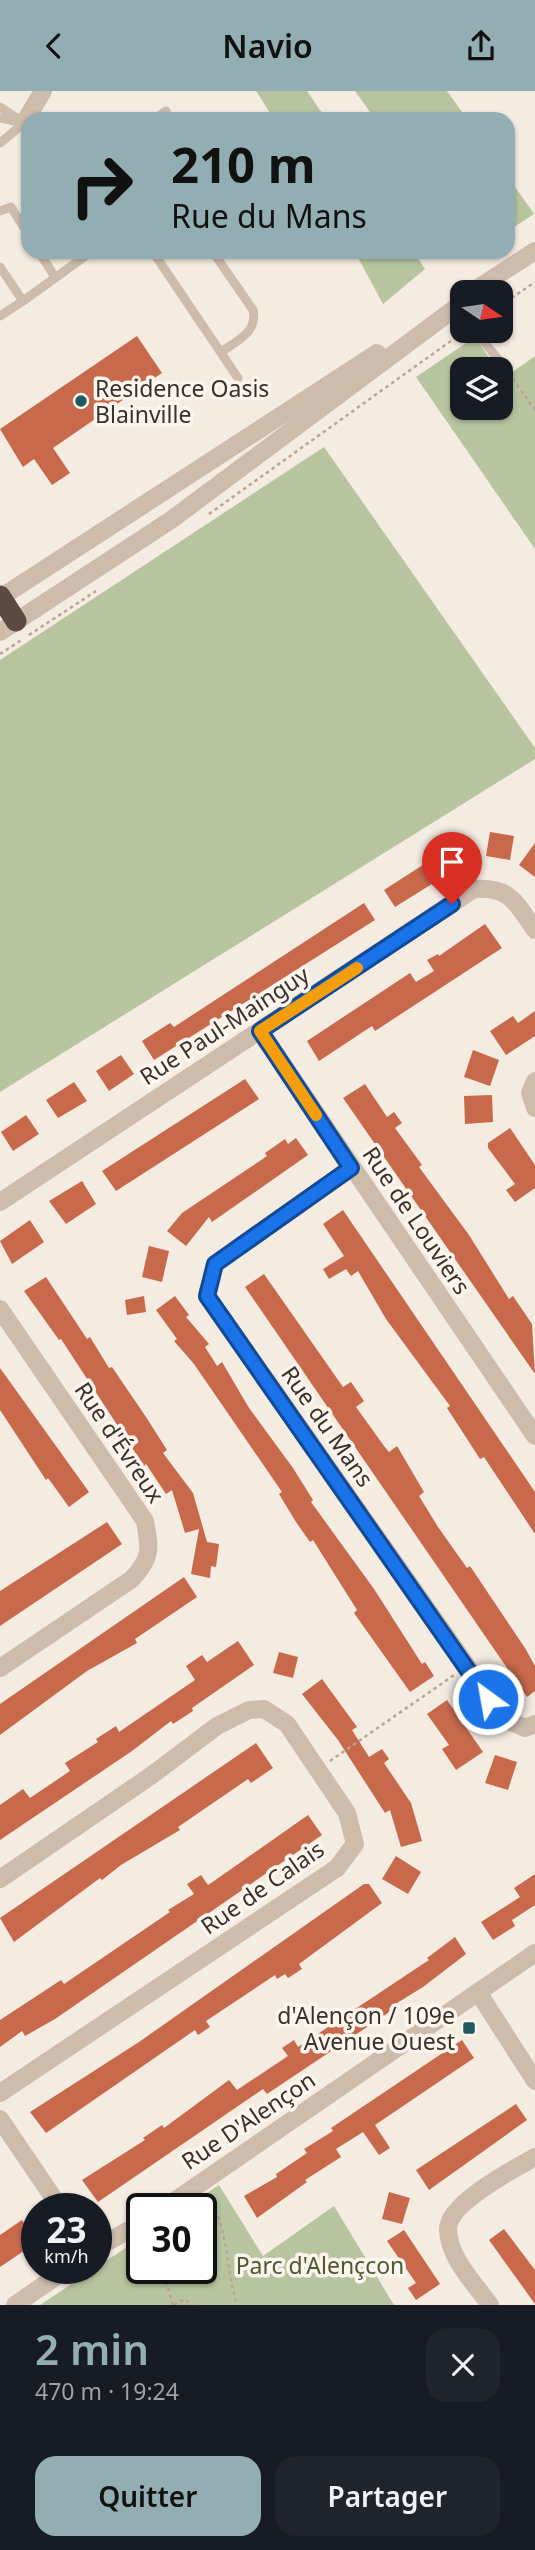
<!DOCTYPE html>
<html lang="fr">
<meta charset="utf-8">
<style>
body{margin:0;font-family:"Noto Sans",sans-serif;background:#20242c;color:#f1f3f6;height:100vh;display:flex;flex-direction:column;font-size:26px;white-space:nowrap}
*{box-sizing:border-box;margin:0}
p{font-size:23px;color:#9ea1a6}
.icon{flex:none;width:38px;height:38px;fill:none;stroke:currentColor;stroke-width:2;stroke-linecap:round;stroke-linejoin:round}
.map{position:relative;height:2214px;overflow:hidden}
.details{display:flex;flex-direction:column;background:#171b24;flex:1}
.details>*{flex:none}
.banner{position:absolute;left:21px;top:21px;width:494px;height:147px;border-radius:21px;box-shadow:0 2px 5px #0004;background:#92aeb2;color:#111;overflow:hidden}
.needle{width:46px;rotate:103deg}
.tools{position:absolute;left:450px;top:189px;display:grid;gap:14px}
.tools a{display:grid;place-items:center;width:63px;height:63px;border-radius:14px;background:#171b24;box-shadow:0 2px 5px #0004;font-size:35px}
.speed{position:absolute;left:21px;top:2102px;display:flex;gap:14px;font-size:35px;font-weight:700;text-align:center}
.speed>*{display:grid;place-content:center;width:91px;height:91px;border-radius:50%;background:#171b24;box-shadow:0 2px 5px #0004;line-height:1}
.speed small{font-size:18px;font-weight:400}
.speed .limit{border:4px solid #111;border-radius:10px;background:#fff;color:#111}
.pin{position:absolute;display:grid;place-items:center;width:60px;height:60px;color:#fff;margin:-72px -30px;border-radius:50% 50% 50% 0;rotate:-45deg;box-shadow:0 0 7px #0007}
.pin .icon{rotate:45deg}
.me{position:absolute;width:77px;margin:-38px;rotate:328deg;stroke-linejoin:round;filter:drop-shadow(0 0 5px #0008)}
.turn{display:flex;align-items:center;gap:24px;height:147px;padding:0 35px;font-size:32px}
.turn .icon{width:91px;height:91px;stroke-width:2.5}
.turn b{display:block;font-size:49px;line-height:60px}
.round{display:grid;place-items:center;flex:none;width:74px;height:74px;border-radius:21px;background:#20242c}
.overview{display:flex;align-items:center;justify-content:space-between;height:119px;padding:0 35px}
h1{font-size:42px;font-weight:600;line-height:52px;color:#92aeb2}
.action{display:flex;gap:14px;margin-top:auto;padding:14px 35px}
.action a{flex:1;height:80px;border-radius:21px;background:#92aeb2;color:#111;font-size:28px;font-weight:600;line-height:80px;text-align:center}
.action a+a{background:#20242c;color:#f1f3f6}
header{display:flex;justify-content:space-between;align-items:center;height:91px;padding:0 35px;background:#92aeb2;color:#111;font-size:32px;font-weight:600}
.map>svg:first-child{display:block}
</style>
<header><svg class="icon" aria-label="back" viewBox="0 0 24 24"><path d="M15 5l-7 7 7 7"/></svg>Navio<svg class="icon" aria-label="share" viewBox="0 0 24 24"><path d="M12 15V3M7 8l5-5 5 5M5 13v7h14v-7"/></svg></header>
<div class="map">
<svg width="535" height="2214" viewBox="0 0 535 2214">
<rect width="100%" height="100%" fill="#f4ebe1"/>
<!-- green -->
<g fill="#b8c4a0">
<path d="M256,0H307L326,28H274Z"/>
<path d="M355,0H447L467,28H375Z"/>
<path d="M508,86L534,123L508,140Z"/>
<path d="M355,161H414L425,178L383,213Z"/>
<path d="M475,246L497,278H462V317H500L501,283L504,287L535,265V458L416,286Z"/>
<path d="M324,356L535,657V668L0,1001V569Z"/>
<path d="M219,2094L263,2165L334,2115L394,2214H40L142,2146V2177H201V2118L184,2117Z"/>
</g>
<!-- building -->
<g fill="#c8694b">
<path d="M137,245L162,282L53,357L70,382L52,394L34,368L23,376L0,338Z"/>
<path d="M490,741L514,745L510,769L486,765Z"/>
<path d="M460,750L472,768L395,816L384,799Z"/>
<path d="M535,752V786L519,774Z"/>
<path d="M364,812L375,829L154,969L142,950L170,932L174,936Z"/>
<path d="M485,833L502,857L375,940L372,935L319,970L307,950L410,882L416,891L434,880L427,869L438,863L439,865Z"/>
<path d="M535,920V945L506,964L490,940L513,925L518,932Z"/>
<path d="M473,959L499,969L490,995L464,986Z"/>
<path d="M121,964L134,983L109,1000L96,980Z"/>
<path d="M245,988L259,1008L116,1100L102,1080Z"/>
<path d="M74,991L87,1010L58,1027L46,1009Z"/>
<path d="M365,993L387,1026L394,1021L402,1032L395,1037L422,1074L419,1076L469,1144L509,1208L513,1205L532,1233L535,1283L343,1007Z"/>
<path d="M492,1004L493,1031L465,1033L464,1005Z"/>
<path d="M26,1024L39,1043L13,1060L1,1041Z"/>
<path d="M510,1037L535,1074V1097L515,1111L506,1099L515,1093L488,1057V1052Z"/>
<path d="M296,1047L308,1064L212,1131L209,1126L186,1155L167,1140L182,1122L267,1065L265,1062L285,1048L288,1053Z"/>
<path d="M82,1090L96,1113L66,1133L49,1110Z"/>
<path d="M343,1119L535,1401V1443L484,1366L480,1368L447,1317L450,1315L386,1228L358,1180L351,1185L346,1178L329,1188L323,1178L344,1165L323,1133Z"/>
<path d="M30,1129L44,1151L12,1173L0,1150Z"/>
<path d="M149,1155L169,1160L162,1191L142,1186Z"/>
<path d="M264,1183L343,1296L351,1291L364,1310L356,1316L384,1355L389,1361L397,1355L424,1401L419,1405L438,1436L467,1477L470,1475L525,1557L535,1575V1600L527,1606L245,1196Z"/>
<path d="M46,1186L87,1248L90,1246L109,1277L112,1276L146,1326L167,1359L163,1362L193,1402L207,1451L219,1453L216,1476L211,1475L210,1487L191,1483L199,1438L185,1442L172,1399L166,1403L146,1373L144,1375L61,1248L59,1249L24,1200Z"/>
<path d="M144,1205L146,1221L127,1224L125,1209Z"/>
<path d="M175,1205L189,1224L186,1226L209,1253L205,1256L217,1275L222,1271L249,1317L293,1377L313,1409L311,1411L374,1498L422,1573L425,1571L434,1585L410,1601L354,1522L357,1519L313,1449L310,1451L296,1431L279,1403L282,1401L194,1273L174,1250L177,1248L156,1219Z"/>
<path d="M0,1277L89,1401L69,1416L48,1387L46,1389L0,1319Z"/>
<path d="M107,1431L122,1453L0,1535V1500Z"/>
<path d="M184,1486L197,1506L135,1548L137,1552L87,1580L0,1644V1613Z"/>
<path d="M238,1550L254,1574L192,1617L193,1620L173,1633L171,1630L132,1660L0,1749V1714L23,1698L30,1707L70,1680L65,1672L98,1651L96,1648L116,1635L119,1641L195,1589L186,1575L202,1564L207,1571Z"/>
<path d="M279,1561L298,1566L293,1587L273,1582Z"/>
<path d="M322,1588L357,1636L352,1639L369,1666L382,1658L389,1668L384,1672L411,1712L422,1750L401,1756L390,1719L385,1722L338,1649L302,1603Z"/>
<path d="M447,1609L483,1661L456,1679L442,1658L449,1654L427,1623Z"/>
<path d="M256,1652L273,1677L251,1692L248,1688L178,1736L180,1739L121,1774L102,1789L100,1787L14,1851L0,1827Z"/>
<path d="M495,1664L517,1671L508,1699L485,1692Z"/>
<path d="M308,1724L322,1744L55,1928L25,1945L22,1940L0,1956V1929L61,1889L64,1893L170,1821L168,1819L194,1803L187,1793L201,1784L208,1794L214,1790Z"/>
<path d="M396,1765L421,1781L408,1803L382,1788Z"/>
<path d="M535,1783V1814L512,1829L515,1835L493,1849L481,1831L520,1806L514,1797Z"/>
<path d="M364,1793H369L382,1812L299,1873L302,1878L288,1887L285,1883L277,1888L275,1884L206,1930L210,1936L198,1944L195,1939L46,2042L30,2021L139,1951Z"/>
<path d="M455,1846L466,1863L423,1896L389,1917L391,1920L267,2003L263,1998L98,2111L82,2089L145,2049L143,2047L162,2034L164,2037L229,1989L237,1999L288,1965L282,1957L294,1949L298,1956L429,1869L427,1867Z"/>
<path d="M462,1949L474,1967L375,2034L390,2057L379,2064L363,2041L336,2058L341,2066L305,2089L307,2091L257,2127L244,2105L277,2086L276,2083L307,2062L304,2058L333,2040L331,2037Z"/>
<path d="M516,2013L527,2029L429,2099L416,2079Z"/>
<path d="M389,2101L410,2107L402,2133L382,2128Z"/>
<path d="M22,2129L37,2151L0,2176V2144Z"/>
<path d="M504,2138L535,2179V2213L489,2149Z"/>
<path d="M404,2139L440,2193L416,2209L408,2197L416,2192L387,2150Z"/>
</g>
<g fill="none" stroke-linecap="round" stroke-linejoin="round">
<!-- path -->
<g stroke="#b9a596" stroke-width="2.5" stroke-dasharray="3.5 3.5" stroke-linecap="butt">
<path d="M500,215L535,191"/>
<path d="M509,282L535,319"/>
<path d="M209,423L462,242"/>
<path d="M29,544L96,500"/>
<path d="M0,563L23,548"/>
<path d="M330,1670L454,1584"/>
<path d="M210,2106C228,2138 226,2179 237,2214"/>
<path d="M162,2177L173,2214"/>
<path d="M174,2214L184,2208L192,2214"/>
</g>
<!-- service -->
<g stroke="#cdbbac" stroke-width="9">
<path d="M0,16L24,32L28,43"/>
<path d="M0,27L19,31"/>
<path d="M155,28L166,20"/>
<path d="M0,52L24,32"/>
<path d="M0,120L11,116L28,143"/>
<path d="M39,161L55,186"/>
<path d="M153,161L238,287"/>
<path d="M213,161L253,219C258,241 237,250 221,261"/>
<path d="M0,176L23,210L0,225"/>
<path d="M23,210L91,161"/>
<path d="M475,240L503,274"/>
</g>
<!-- minor -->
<g stroke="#cdbbac" stroke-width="18">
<path d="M24,32L43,0"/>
<path d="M260,940L535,1345"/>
<path d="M535,990L530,1002L535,1017"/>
<path d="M351,1077L215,1173L207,1205L467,1575L498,1625L525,1637L535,1633"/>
<path d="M0,1111L474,798C510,795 516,812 535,839"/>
<path d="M0,1218L145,1430C150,1458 152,1466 132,1488L0,1577"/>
<path d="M0,1788L152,1684L217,1635L249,1619L264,1618L287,1633L347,1722L355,1753L337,1777L0,2002"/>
<path d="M478,1901L535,1990"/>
<path d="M0,2028L61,2118"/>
<path d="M163,2118L535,1862"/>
<path d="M96,2157L142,2132"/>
<path d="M15,2214L68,2177"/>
<path d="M490,2214C475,2193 448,2166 448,2138C448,2112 514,2078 535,2066"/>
</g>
<!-- tertiary -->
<g stroke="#cdbbac" stroke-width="18">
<path d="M472,201L535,160"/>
<path d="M0,507L377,262"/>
<path d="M0,541L171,429L462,212"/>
</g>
<!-- motorway -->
<path stroke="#5c4a42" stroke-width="21" d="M0,505L16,530"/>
</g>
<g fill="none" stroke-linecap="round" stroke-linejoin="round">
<!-- route casing -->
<g stroke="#114b97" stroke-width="18">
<path id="route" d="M452,813L260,940L351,1077L215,1173L207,1205L488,1608"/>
</g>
<!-- route -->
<use href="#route" stroke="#1a73e8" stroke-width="12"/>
<!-- slow -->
<path stroke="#f59e0b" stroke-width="12" d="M316,1024L260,940L357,877"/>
</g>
<!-- markers -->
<g fill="#1f5a5e" stroke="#fbf5ee" stroke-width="2.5">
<circle cx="81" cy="310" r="7"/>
<rect x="462" y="1930" width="14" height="14" rx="3.5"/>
</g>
<g text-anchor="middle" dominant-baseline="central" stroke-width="7" stroke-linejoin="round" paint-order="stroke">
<!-- poi labels -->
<g font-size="23" fill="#3b302b" stroke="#fbf5ee" text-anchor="start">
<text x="95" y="297">Residence Oasis<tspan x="95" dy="26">Blainville</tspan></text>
<text x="455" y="1924" text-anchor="end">d'Alençon / 109e<tspan x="455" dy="26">Avenue Ouest</tspan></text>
</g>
<!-- street labels -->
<g font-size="23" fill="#3b302b" stroke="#fbf5ee">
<text transform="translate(224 934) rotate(-33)">Rue Paul-Mainguy</text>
<text transform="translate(417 1129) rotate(56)">Rue de Louviers</text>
<text transform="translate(328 1335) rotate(55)">Rue du Mans</text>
<text transform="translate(120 1351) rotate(56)">Rue d'Évreux</text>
<text transform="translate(262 1796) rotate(-35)">Rue de Calais</text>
<text transform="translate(248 2029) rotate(-34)">Rue D'Alençon</text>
</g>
<!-- park labels -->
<g font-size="23" fill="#4a5a2e" stroke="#fbf5ee">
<text x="320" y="2174">Parc d'Alençcon</text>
</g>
</g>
</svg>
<div class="tools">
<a><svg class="needle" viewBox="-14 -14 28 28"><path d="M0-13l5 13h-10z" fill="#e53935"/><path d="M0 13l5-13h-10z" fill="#9ea1a6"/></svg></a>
<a><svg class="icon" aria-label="layers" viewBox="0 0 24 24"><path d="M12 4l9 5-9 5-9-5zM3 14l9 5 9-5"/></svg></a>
</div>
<div class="speed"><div>23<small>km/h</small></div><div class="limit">30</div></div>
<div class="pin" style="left:452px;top:813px;background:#d93025"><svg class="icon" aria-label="arrive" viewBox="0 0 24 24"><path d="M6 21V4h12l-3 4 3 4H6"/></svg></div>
<svg class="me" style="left:488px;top:1608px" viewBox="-20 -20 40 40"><circle r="17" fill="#1a73e8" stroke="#fff" stroke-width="3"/><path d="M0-11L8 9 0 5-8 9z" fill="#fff"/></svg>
<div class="banner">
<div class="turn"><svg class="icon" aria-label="right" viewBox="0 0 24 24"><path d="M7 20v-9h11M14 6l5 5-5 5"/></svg><div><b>210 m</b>Rue du Mans</div></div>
</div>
</div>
<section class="details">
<div class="overview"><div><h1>2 min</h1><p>470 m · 19:24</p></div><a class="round"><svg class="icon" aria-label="close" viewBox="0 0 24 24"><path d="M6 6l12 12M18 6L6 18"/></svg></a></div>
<div class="action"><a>Quitter</a><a>Partager</a></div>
</section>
